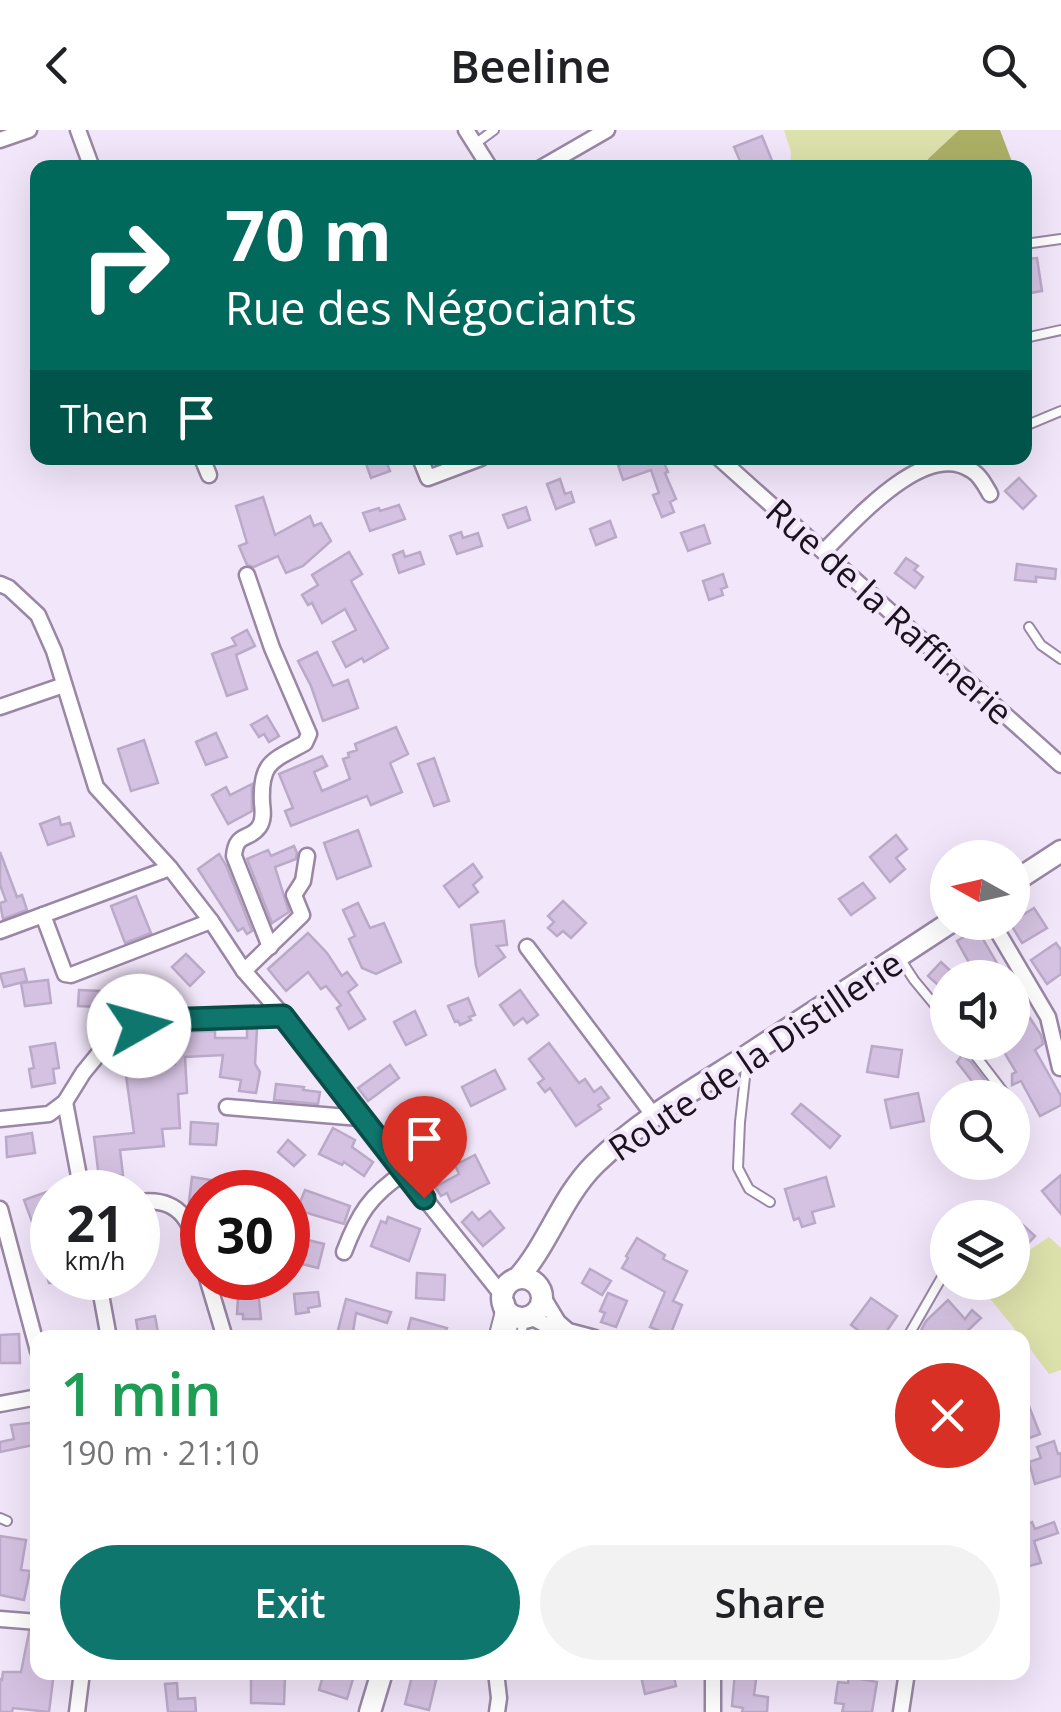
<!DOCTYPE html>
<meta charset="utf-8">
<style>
body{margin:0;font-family:"Open Sans",sans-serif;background:#f2f2f2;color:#202124;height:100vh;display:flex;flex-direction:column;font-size:38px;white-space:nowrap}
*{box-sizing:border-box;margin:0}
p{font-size:32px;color:#757577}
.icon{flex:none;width:55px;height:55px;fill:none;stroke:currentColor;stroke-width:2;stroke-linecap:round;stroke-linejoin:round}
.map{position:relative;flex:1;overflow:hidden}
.sheet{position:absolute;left:30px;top:1200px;width:1000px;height:350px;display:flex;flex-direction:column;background:#fff;border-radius:20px;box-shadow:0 10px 40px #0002}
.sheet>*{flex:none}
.guide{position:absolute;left:30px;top:30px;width:1002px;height:305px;border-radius:20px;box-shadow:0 10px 40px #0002;background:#00695c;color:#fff;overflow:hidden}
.needle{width:65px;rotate:278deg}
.controls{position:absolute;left:930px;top:710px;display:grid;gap:20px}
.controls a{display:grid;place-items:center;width:100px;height:100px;border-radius:50%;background:#fff;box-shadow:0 10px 40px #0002;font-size:50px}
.speed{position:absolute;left:30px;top:1040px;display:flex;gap:20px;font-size:50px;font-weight:700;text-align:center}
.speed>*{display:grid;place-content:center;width:130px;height:130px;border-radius:50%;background:#fff;box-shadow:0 10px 40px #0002;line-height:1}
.speed small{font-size:25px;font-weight:400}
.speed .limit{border:15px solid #d22;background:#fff;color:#111}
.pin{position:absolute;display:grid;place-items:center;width:85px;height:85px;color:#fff;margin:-102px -42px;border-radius:50% 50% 50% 0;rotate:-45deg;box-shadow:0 0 10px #0007}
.pin .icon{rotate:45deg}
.me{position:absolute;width:110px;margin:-55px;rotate:83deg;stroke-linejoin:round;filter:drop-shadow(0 0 8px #0008)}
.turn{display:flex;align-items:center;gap:35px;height:210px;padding:0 30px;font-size:45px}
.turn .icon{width:130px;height:130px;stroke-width:2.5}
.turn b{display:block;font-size:70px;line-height:85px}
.then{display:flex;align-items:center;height:95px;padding:0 30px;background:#0003;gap:20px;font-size:38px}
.round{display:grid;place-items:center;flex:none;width:105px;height:105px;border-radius:52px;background:#f2f2f2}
.overview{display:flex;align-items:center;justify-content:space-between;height:170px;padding:0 30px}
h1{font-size:60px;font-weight:600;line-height:75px;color:#1e9e55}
.button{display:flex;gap:20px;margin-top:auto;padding:20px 30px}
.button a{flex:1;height:115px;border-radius:60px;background:#0f766e;color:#fff;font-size:40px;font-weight:600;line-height:115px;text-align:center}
.button a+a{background:#f2f2f2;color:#202124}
header{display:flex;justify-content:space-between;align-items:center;height:130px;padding:0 30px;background:#fff;font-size:45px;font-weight:600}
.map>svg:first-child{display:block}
</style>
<header><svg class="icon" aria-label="back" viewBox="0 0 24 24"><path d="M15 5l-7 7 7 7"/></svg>Beeline<svg class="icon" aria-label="search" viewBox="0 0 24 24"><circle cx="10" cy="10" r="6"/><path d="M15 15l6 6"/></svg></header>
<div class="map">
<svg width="1061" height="1582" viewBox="0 0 1061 1582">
<rect width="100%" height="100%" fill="#f2e6fa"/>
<!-- green -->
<g fill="#dde1ab">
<path d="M784,0H959L928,29L927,38L790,37L791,22Z"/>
<path d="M1049,1107L1061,1118V1240L1049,1244L1022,1208L978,1154L981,1153L1012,1152L1013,1131Z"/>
</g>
<!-- forest -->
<path fill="#acb066" d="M959,0H1000L1014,37H927L928,29Z"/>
<!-- building -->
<g fill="#d5c2e2" stroke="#bba9c8" stroke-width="2.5">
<path d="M762,6L775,38H743L734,17Z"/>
<path d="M1037,128L1042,161L1025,164V129Z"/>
<path d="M364,328H385L390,341L371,348Z"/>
<path d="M627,328H662L668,342L665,343L676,369L670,372L674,382L662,387L653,365L659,363L651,340L623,350L618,335L628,332Z"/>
<path d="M1019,348L1036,366L1023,379L1005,361Z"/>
<path d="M560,349L565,364L571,362L574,372L556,379L547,354Z"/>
<path d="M263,367L275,405L310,386L314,396L321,393L331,411L303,436L286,443L278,426L254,437L247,435L239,416L247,413L236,376Z"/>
<path d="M399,375L405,389L370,401L363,383L379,378L380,381Z"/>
<path d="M526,377L530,390L508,398L503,385Z"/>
<path d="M610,391L616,407L596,415L590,399Z"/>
<path d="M704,395L710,413L688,421L681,403Z"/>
<path d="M461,402L463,408L478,403L482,416L457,424L450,406Z"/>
<path d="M403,421L405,427L420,422L424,434L399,443L393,425Z"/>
<path d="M349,422L362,444L351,451L388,518L364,532L362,528L346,537L333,512L356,500L345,479L322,493L312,473L308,475L302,465L318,455L312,445Z"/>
<path d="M906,428L918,436L914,440L923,447L915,458L895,443Z"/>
<path d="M1017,434L1056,439L1055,449L1036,447V452L1015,450Z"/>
<path d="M723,444L727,457L721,459L723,465L709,470L703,451Z"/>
<path d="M247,500L255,516L236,525L247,559L227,566L212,524L236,515L232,508Z"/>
<path d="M317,522L333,556L348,550L358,578L323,591L311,556L298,531Z"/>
<path d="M267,586L279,606L269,612L264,604L259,607L251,595Z"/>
<path d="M396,597L408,624L390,633L402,662L371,675L367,666L291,696L285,681L293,678L279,644L322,626L327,636L314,642L322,661L350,649L343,629L349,627L348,623L357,620L355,614Z"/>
<path d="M216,603L227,627L206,635L196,612Z"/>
<path d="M144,610L158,653L131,661L118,619Z"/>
<path d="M434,628L449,671L434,676L418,634Z"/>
<path d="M252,654V681L228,694L212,665L226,657L230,665Z"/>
<path d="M59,687L61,695L70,693L74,706L48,715L40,694Z"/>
<path d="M358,700L371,736L337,749L324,713Z"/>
<path d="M896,705L907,719L896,728L905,739L890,752L870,727Z"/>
<path d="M294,716L297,723L296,729L275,737L289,782L272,793L247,729L268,720L271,726Z"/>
<path d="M0,722L17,767L22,765L27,780L3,789L0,773L6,771L0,755Z"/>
<path d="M219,724L226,735L252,801L247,804L243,798L238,801L198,739Z"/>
<path d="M473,734L482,747L473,755L478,762L459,777L444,756Z"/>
<path d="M863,753L875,768L851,785L839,769Z"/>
<path d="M136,766L151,803L125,813L111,776Z"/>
<path d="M563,771L586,793L571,808L563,801L557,806L548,798L554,792L548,786Z"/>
<path d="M358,773L370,798L384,793L401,832L376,844L362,838L349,809L355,806L343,780Z"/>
<path d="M1034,778L1047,798L1022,813L1010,793Z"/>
<path d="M504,791L507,815L497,816L505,827L479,846L476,836L471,795Z"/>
<path d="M982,796L988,806L983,809L998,835L977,847L957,811Z"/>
<path d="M308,803L327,823L342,846L347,842L357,855L348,862L365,889L349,899L337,878L341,875L326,856L321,859L308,842L286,861L268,839Z"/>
<path d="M1056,813L1061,820V844L1047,854L1031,830Z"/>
<path d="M186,824L204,842L190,856L172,837Z"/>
<path d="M941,832L958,848H948V864L928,846Z"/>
<path d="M24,839L27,851L4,857L0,844Z"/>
<path d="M48,850L51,873L25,876L21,853Z"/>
<path d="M1012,859L1028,890L1030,888L1041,905L1043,914L1035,920L1061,966V975L1040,986L1021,951L1012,955V944L1016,942L1001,917L1012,912Z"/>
<path d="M79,860L100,861L99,877L78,876Z"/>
<path d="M520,860L538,885L527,893L523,888L514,895L500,875Z"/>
<path d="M468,868L475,885L469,887L471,890L460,895L458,891L455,892L448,876Z"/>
<path d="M415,881L426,905L406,915L394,892Z"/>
<path d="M247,898L257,899L255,934L260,942L256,963L239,961L241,950L220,947L223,925L185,927L187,963L178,964L180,998L162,999L164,1016L120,1020L123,1045L99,1048L94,1007L134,1003L123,924L142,922L143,936L175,934L174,902L215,901V908H247Z"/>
<path d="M55,913L59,938L53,939L55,953L32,957L29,939L34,938L30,917Z"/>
<path d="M549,913L579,953L585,949L594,962L601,957L609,968L598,975L601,979L576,996L550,958L545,962L538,953L544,949L529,929Z"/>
<path d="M872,916L902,920L898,947L867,942Z"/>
<path d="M962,925L971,932L993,961L985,968L957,932Z"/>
<path d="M390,935L399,948L368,971L358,958Z"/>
<path d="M495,940L505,959L471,976L462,957Z"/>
<path d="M276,954L304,957L303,960L320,962L318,974L274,970Z"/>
<path d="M918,963L924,991L891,998L885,970Z"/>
<path d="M801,974L840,1006L830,1018L792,984Z"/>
<path d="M191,992L218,994L216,1015L190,1014Z"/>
<path d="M437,994L452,1019L438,1027L423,1002Z"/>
<path d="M333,998L355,1010L352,1017L373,1032L364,1046L344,1032L342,1035L319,1024Z"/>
<path d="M32,1003L35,1023L7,1027L6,1007Z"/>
<path d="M288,1010L305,1025L294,1036L278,1022Z"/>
<path d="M475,1025L489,1053L451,1072L447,1063L441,1066L435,1057L459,1044L455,1035Z"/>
<path d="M1061,1045V1084L1042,1061Z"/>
<path d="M192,1047L218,1051L216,1062H202V1074L189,1072Z"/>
<path d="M826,1047L834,1076L812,1082L815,1093L802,1097L799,1088L794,1090L785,1059Z"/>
<path d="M52,1060V1153H49L35,1100L24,1070Z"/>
<path d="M305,1060L350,1076L344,1094L297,1080Z"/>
<path d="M490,1081L504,1098L483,1116L462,1092L472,1082L479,1090Z"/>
<path d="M1012,1085L1035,1106L1018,1124L1012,1119Z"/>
<path d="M388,1087L420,1099L409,1131L371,1116L381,1091L386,1093Z"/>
<path d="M300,1108L324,1114L318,1138L294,1132Z"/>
<path d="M637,1108L665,1125L663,1129L687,1141L673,1171L682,1175L669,1208H657L660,1201L650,1197L665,1162L622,1138L628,1128L626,1126Z"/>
<path d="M590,1139L611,1151L602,1165L582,1153Z"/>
<path d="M417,1143L445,1145L444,1170L416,1168Z"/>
<path d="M257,1151L261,1189H243V1184H237L239,1152Z"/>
<path d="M318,1162L320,1176L308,1178L309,1182L296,1184L294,1164Z"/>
<path d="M608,1163L627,1171L616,1197L601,1192L605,1183L600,1181Z"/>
<path d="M871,1168L897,1186L882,1208H860L863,1204L851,1195Z"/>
<path d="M346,1169L391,1182L387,1193L356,1183L352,1208H336Z"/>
<path d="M948,1170L965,1189L972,1180L981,1188L960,1208H917L926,1191Z"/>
<path d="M155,1186L159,1208H139L136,1190Z"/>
<path d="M411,1188L447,1198L444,1208H406Z"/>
<path d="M19,1204L20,1233H0V1205Z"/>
<path d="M1023,1261L1040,1304L1022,1311V1262Z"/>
<path d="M38,1292V1314L0,1322V1312L14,1309L11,1295Z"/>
<path d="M1054,1311L1058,1324L1061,1323V1346L1035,1354L1029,1332L1041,1328L1037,1317Z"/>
<path d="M1032,1392L1035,1399L1054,1392L1058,1403L1034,1411L1041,1433L1022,1438V1424L1027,1423L1022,1411V1396Z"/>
<path d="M0,1406L26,1410L21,1440L30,1441L24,1470L0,1465Z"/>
<path d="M29,1502L38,1503V1542H54L49,1582L13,1578L12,1582H0V1549L2,1550L3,1542H21Z"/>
<path d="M324,1542H355L347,1569L319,1560Z"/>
<path d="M413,1542H438L429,1580L405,1574Z"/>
<path d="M640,1542H673L676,1556L645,1564Z"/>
<path d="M735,1542H757L754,1565L768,1567L767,1582H742L743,1578L732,1576Z"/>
<path d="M251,1544L285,1545L284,1574L251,1573Z"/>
<path d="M849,1547L877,1552L872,1582H842L844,1574L835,1573L838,1552L848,1553Z"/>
<path d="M177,1553L178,1569L195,1568L196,1582H168L165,1554Z"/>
</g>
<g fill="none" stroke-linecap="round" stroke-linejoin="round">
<!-- lane casing -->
<g stroke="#9987a5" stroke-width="12">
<g id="lane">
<path d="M475,14L494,0"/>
<path d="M1025,114L1061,109"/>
<path d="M1025,208L1061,200"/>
<path d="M1025,296L1061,281"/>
<path d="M1029,497L1041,515L1061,529"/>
<path d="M899,827L914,850L948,891"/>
<path d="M965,912L1008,968"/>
<path d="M747,929L740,992L738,1038L749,1059L770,1072"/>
<path d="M1012,973L1021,984"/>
<path d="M493,1208L499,1185"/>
<path d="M520,1208L525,1187"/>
<path d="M907,1208L946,1140"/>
<path d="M0,1388L7,1391"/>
</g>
</g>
<!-- street casing -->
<g stroke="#9987a5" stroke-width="19">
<g id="street">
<path d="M78,0L92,38"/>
<path d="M466,0L490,38"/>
<path d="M0,10L29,0"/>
<path d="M541,38L607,0"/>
<path d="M202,328L209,345"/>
<path d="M420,328L428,348L481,328"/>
<path d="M719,328L1061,635"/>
<path d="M824,421C854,392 925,309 971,340C980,345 985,355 990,364"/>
<path d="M247,445L272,518L309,604L305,613C272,631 260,632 262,673C263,681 264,690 259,697C249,711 236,702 234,726L270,817"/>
<path d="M0,454L9,458L38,485L54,521L96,657L170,738L211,791L244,841L280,882L360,988L503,1166"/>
<path d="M0,577L64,555"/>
<path d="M43,785L65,844L71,845L211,791"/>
<path d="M992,792L1048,887L1060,938"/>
<path d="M0,801L170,738"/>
<path d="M527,817L654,986"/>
<path d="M244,841L302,785L294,765L303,751L307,726"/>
<path d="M65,972L82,1062"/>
<path d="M227,977L360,988"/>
<path d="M0,989L49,984L65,972L83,943L118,900L160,891L283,886"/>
<path d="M138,1072C184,1066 192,1096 202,1133"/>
<path d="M0,1079L38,1221"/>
<path d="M344,1122C358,1085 370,1065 404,1043"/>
<path d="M98,1148L109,1208"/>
<path d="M207,1148L225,1208"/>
<path d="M541,1164L558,1192L566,1199"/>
<path d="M529,1186L546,1195L595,1208"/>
<path d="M0,1274L38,1267"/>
<path d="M0,1489L38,1492"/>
<path d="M496,1542L499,1568L497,1582"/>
<path d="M77,1582L82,1542"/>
<path d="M713,1582V1542"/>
<path d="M901,1582L907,1542"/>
</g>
</g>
<!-- secondary casing -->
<g stroke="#9987a5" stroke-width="25">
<g id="secondary">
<path d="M1012,753L1061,721"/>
<path d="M518,1148C549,1113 561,1068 595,1034C639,991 693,960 745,927C814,882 883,837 951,792"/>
<circle cx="522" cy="1168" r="20"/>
<path d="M504,1174L507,1193L505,1208"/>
<path d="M370,1582L382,1542"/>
</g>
</g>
<!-- lane -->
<use href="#lane" stroke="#fff" stroke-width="8"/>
<!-- street -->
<use href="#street" stroke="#fff" stroke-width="14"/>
<!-- secondary -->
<use href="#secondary" stroke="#fff" stroke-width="20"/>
</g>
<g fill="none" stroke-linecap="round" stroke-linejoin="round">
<!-- route casing -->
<g stroke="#0a4d48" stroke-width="25">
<path id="route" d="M139,896L160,890L283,886L424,1068"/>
</g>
<!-- route -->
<use href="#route" stroke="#0f766e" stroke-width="18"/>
</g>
<g text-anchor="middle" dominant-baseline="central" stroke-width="8" stroke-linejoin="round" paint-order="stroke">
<!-- street labels -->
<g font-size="35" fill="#1a131e" stroke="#f2e6fa">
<text transform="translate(890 481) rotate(42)">Rue de la Raffinerie</text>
<text transform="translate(755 925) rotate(-34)">Route de la Distillerie</text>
</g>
</g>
</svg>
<div class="controls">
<a><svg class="needle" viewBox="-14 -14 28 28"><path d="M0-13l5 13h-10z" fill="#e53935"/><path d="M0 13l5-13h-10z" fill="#757577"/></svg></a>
<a><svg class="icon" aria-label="sound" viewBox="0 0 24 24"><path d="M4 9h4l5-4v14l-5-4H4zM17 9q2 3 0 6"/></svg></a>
<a><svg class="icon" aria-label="search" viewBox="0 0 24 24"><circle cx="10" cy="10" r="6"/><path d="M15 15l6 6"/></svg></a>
<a><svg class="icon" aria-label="layers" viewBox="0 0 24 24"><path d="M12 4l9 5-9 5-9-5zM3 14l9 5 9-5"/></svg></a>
</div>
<div class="speed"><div>21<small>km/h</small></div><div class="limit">30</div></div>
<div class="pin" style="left:424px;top:1068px;background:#d93025"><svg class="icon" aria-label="arrive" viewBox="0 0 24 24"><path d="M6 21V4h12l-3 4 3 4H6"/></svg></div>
<svg class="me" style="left:139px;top:896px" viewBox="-20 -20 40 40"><circle r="19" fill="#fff"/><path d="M0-13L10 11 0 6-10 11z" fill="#0f766e"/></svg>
<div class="guide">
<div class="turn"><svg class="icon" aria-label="right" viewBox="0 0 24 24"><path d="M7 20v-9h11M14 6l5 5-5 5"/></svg><div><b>70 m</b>Rue des Négociants</div></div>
<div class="then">Then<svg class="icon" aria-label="arrive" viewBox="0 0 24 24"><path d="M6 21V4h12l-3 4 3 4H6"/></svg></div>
</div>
<section class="sheet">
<div class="overview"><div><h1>1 min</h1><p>190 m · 21:10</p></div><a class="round" style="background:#d93025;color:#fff"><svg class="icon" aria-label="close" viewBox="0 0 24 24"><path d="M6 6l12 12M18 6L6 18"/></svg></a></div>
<div class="button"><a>Exit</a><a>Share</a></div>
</section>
</div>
